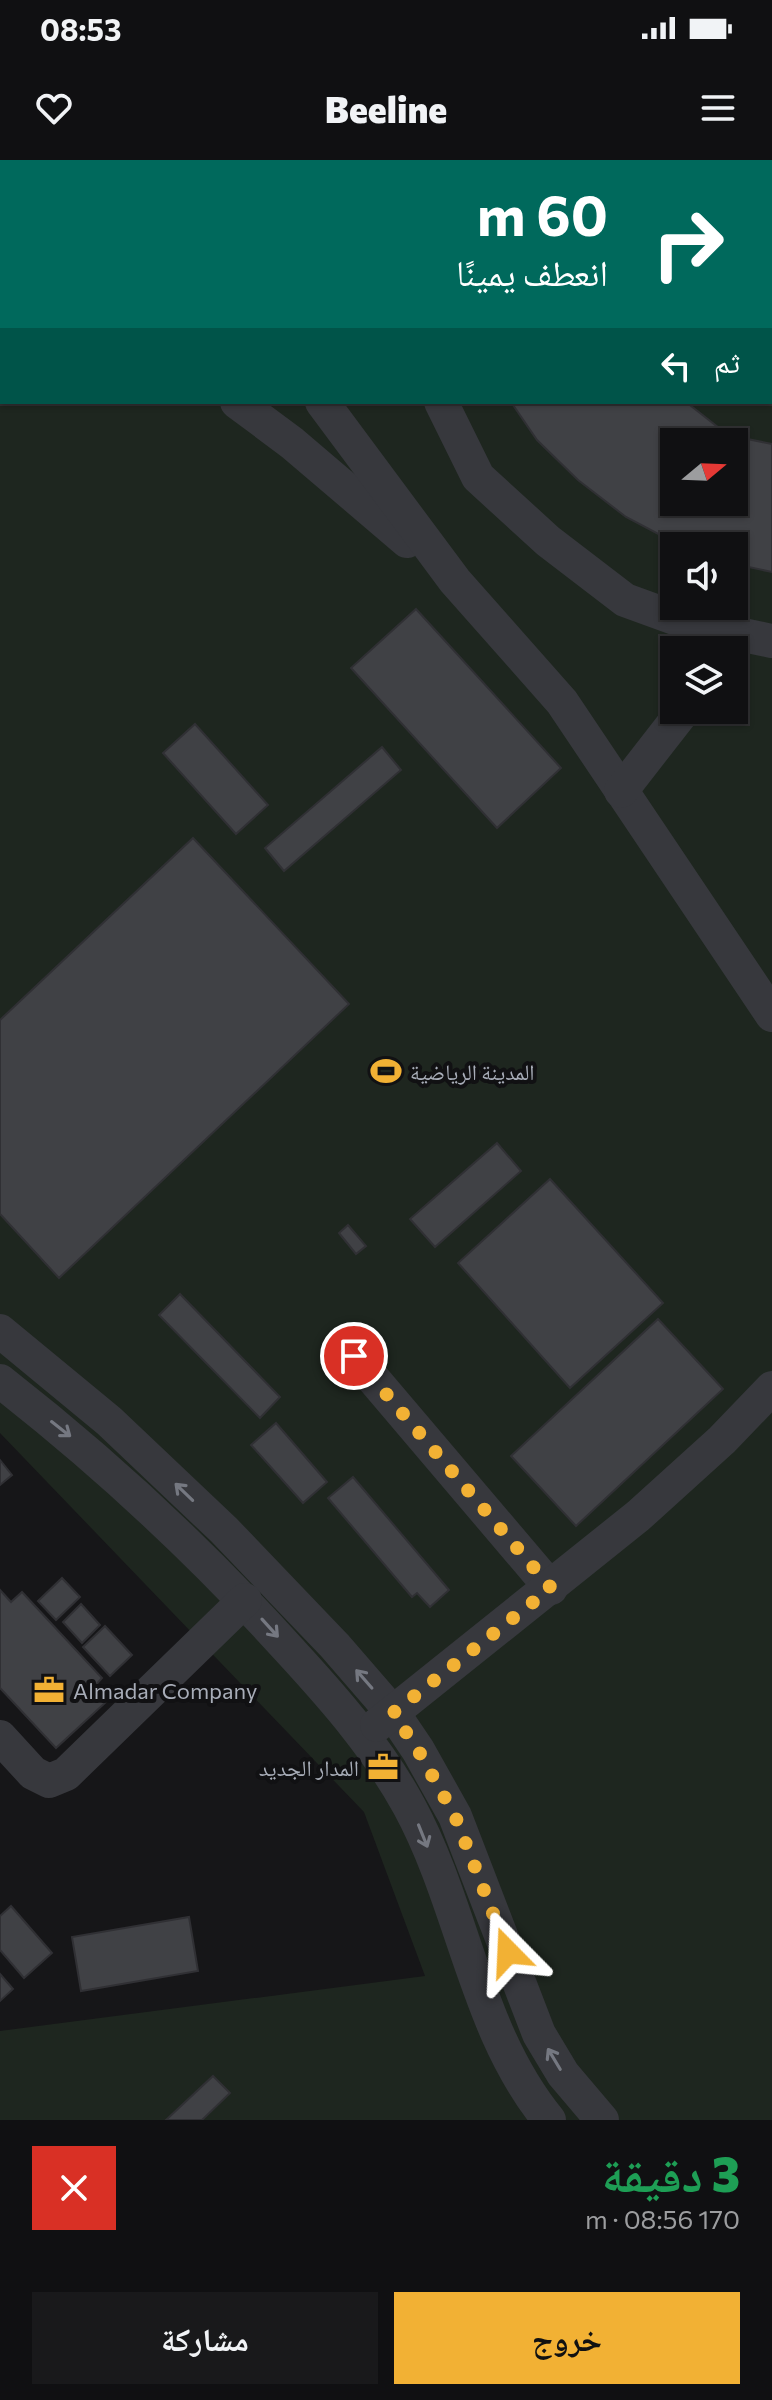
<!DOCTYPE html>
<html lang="ar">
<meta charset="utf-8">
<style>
body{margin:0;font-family:Commissioner,"Noto Naskh Arabic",sans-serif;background:#19191b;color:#f1f3f6;direction:rtl;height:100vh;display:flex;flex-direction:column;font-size:30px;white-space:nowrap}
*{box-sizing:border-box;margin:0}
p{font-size:26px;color:#9c9d9f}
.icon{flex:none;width:44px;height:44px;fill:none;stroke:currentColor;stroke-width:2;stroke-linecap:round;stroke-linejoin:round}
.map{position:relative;height:1960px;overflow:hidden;direction:ltr}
.details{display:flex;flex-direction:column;background:#101012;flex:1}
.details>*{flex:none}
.guide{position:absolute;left:0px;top:0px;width:772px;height:244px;box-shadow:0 2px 6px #0004,0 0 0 2px #303032;direction:rtl;background:#00695c;color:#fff;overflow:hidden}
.needle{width:52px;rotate:71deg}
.controls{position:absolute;left:660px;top:268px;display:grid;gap:16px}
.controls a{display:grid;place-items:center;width:88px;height:88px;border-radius:0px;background:#101012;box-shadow:0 2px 6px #0004,0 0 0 2px #303032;font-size:40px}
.pin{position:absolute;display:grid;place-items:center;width:68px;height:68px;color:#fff;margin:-34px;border:4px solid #fff;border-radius:50%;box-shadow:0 2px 8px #0007}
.me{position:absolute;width:88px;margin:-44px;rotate:339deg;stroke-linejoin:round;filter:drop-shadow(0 0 6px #0008)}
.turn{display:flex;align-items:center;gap:28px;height:168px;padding:0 32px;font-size:36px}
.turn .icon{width:104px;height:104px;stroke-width:2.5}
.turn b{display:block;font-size:56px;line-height:68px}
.then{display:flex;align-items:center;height:76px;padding:0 32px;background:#0003;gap:16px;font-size:30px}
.round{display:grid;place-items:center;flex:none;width:84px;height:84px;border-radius:0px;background:#19191b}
.overview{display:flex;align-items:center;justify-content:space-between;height:136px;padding:0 32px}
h1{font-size:48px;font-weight:800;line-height:60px;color:#1e9e55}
.button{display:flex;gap:16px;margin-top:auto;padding:16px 32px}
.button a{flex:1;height:92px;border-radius:0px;background:#f2b134;color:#111;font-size:32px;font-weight:800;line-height:92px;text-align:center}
.button a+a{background:#19191b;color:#f1f3f6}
.status{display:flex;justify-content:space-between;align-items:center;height:56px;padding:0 40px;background:#101012;direction:ltr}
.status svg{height:22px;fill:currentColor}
header{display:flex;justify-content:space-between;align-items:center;height:104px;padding:0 32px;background:#101012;font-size:36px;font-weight:800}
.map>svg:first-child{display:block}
</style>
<div class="status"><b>08:53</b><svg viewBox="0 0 49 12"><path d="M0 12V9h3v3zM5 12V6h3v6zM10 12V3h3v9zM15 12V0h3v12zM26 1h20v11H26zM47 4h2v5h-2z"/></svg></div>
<header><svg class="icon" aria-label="menu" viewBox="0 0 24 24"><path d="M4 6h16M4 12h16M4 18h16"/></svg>Beeline<svg class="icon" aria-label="heart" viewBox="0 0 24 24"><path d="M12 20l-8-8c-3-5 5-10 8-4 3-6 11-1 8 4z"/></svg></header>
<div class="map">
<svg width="772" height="1960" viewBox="0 0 772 1960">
<rect width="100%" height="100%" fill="#161618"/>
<!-- green -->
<path fill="#1e261f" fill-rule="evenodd" d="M0,0H772V1960H0V1871L425,1816L364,1652L0,1273ZM2,2H770V242H2ZM674,282H734V342H674ZM674,386H734V446H674ZM674,490H734V550H674Z"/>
<!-- building -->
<g fill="#404145" stroke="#303034" stroke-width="2" fill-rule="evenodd">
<path d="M446,0H575L446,2Z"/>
<path d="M511,242H686L728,275L772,284V412L734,404V386H681L626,357L578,320L537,280ZM674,282H734V342H674Z"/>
<path d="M416,449L561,608L497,668L351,508Z"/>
<path d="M195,564L268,645L236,674L163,593Z"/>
<path d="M382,587L401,610L284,711L265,688Z"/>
<path d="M193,678L349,844L59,1118L0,1054V860Z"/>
<path d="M497,983L521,1011L435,1087L410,1059Z"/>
<path d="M550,1019L663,1143L570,1228L458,1103Z"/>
<path d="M348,1065L366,1086L356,1094L339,1073Z"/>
<path d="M180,1134L280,1237L260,1258L159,1155Z"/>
<path d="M658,1159L723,1229L576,1366L511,1296Z"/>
<path d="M276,1263L327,1322L303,1343L251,1285Z"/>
<path d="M0,1300L12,1315L0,1325Z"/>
<path d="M353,1317L449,1430L430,1447L417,1433L412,1437L328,1338Z"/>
<path d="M62,1418L80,1437L56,1460L38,1441Z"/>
<path d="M0,1430L11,1442L22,1432L102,1518L93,1528L106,1542L56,1588L0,1528Z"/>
<path d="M81,1444L100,1465L82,1483L63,1462Z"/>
<path d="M105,1466L132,1495L110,1516L83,1487Z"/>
<path d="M11,1746L52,1793L24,1818L0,1790V1756Z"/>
<path d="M189,1757L198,1811L81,1831L72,1777Z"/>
<path d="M0,1814L13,1829L0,1841Z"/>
<path d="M213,1916L230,1933L202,1960H166Z"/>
</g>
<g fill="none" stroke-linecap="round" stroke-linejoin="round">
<!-- minor -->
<g stroke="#37383d" stroke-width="34">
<path d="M390,0V2"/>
<path d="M213,2L216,0"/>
<path d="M0,160L2,158"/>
<path d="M237,242L292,283L407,381"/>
<path d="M322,242L455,421L562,542L772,855"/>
<path d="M441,242L478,317L548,381L625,440L691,464L772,481"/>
<path d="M621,631L684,550"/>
<path d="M0,1171L109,1261L224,1370L335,1486L393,1553L418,1590L455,1656L539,1874L563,1914L602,1960"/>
<path d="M354,1196L551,1428"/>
<path d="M0,1221C105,1303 203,1394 292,1493C336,1541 378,1589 409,1646C464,1747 475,1870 549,1960"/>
<path d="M377,1565L638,1356L722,1280L772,1228"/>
<path d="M0,1577L33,1613L49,1621L66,1614L245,1440"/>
</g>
</g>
<!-- one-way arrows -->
<defs><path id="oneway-shaft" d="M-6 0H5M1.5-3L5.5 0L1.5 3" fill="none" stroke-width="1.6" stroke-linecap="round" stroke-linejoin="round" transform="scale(2)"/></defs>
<g stroke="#757881">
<use href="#oneway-shaft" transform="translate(61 1269) rotate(38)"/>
<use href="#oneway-shaft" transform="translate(184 1332) rotate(-136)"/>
<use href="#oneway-shaft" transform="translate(270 1468) rotate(48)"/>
<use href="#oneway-shaft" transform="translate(364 1519) rotate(-131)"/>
<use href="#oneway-shaft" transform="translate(423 1676) rotate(68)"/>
<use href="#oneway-shaft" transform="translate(554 1899) rotate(-121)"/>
</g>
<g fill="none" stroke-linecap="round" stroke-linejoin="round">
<!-- route -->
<path stroke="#f2b134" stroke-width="14" stroke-dasharray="0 25.2" d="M354,1196L551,1428L393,1553L418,1590L455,1656L508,1792"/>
</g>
<!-- icons -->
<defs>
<g id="stadium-bare" transform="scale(2.4)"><path d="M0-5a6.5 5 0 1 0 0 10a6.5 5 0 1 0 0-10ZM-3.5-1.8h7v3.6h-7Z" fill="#f2b134" stroke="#111113" stroke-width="2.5" paint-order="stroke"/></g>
<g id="office-bare" transform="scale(2.4)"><path d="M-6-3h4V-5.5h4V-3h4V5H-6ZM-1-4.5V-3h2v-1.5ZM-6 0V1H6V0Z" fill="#f2b134" stroke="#111113" stroke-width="2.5" paint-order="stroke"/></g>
</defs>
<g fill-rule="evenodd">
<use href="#stadium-bare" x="386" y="911"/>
<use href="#office-bare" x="49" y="1530"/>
<use href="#office-bare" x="383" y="1607"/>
</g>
<g text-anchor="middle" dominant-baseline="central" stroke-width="8" stroke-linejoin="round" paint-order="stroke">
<!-- poi labels -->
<g font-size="22" fill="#a8adb8" stroke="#111113" text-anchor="start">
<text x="410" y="911">المدينة الرياضية</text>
<text x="73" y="1530">Almadar Company</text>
<text x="359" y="1607" text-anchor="end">المدار الجديد</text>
</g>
</g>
</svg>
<div class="controls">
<a><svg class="needle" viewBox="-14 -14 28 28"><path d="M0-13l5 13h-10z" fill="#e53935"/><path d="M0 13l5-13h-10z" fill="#9c9d9f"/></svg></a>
<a><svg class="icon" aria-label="sound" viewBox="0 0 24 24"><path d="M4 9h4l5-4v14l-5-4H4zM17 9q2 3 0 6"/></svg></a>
<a><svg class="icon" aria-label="layers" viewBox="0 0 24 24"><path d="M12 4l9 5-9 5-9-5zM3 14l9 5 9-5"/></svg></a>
</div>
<div class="pin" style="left:354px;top:1196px;background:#d93025"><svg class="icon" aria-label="arrive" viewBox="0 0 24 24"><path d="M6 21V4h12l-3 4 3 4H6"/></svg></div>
<svg class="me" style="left:508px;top:1792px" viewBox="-20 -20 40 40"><path d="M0-17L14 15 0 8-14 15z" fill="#f2b134" stroke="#fff" stroke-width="4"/></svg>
<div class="guide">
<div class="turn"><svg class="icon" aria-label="right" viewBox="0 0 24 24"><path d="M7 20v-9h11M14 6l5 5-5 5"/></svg><div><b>60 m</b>انعطف يمينًا</div></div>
<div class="then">ثم<svg class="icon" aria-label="left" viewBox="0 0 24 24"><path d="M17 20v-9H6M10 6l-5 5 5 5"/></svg></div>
</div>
</div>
<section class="details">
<div class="overview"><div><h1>3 دقيقة</h1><p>170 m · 08:56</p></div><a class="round" style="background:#d93025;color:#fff"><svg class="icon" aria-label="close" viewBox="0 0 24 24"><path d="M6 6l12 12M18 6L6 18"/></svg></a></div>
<div class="button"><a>خروج</a><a>مشاركة</a></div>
</section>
